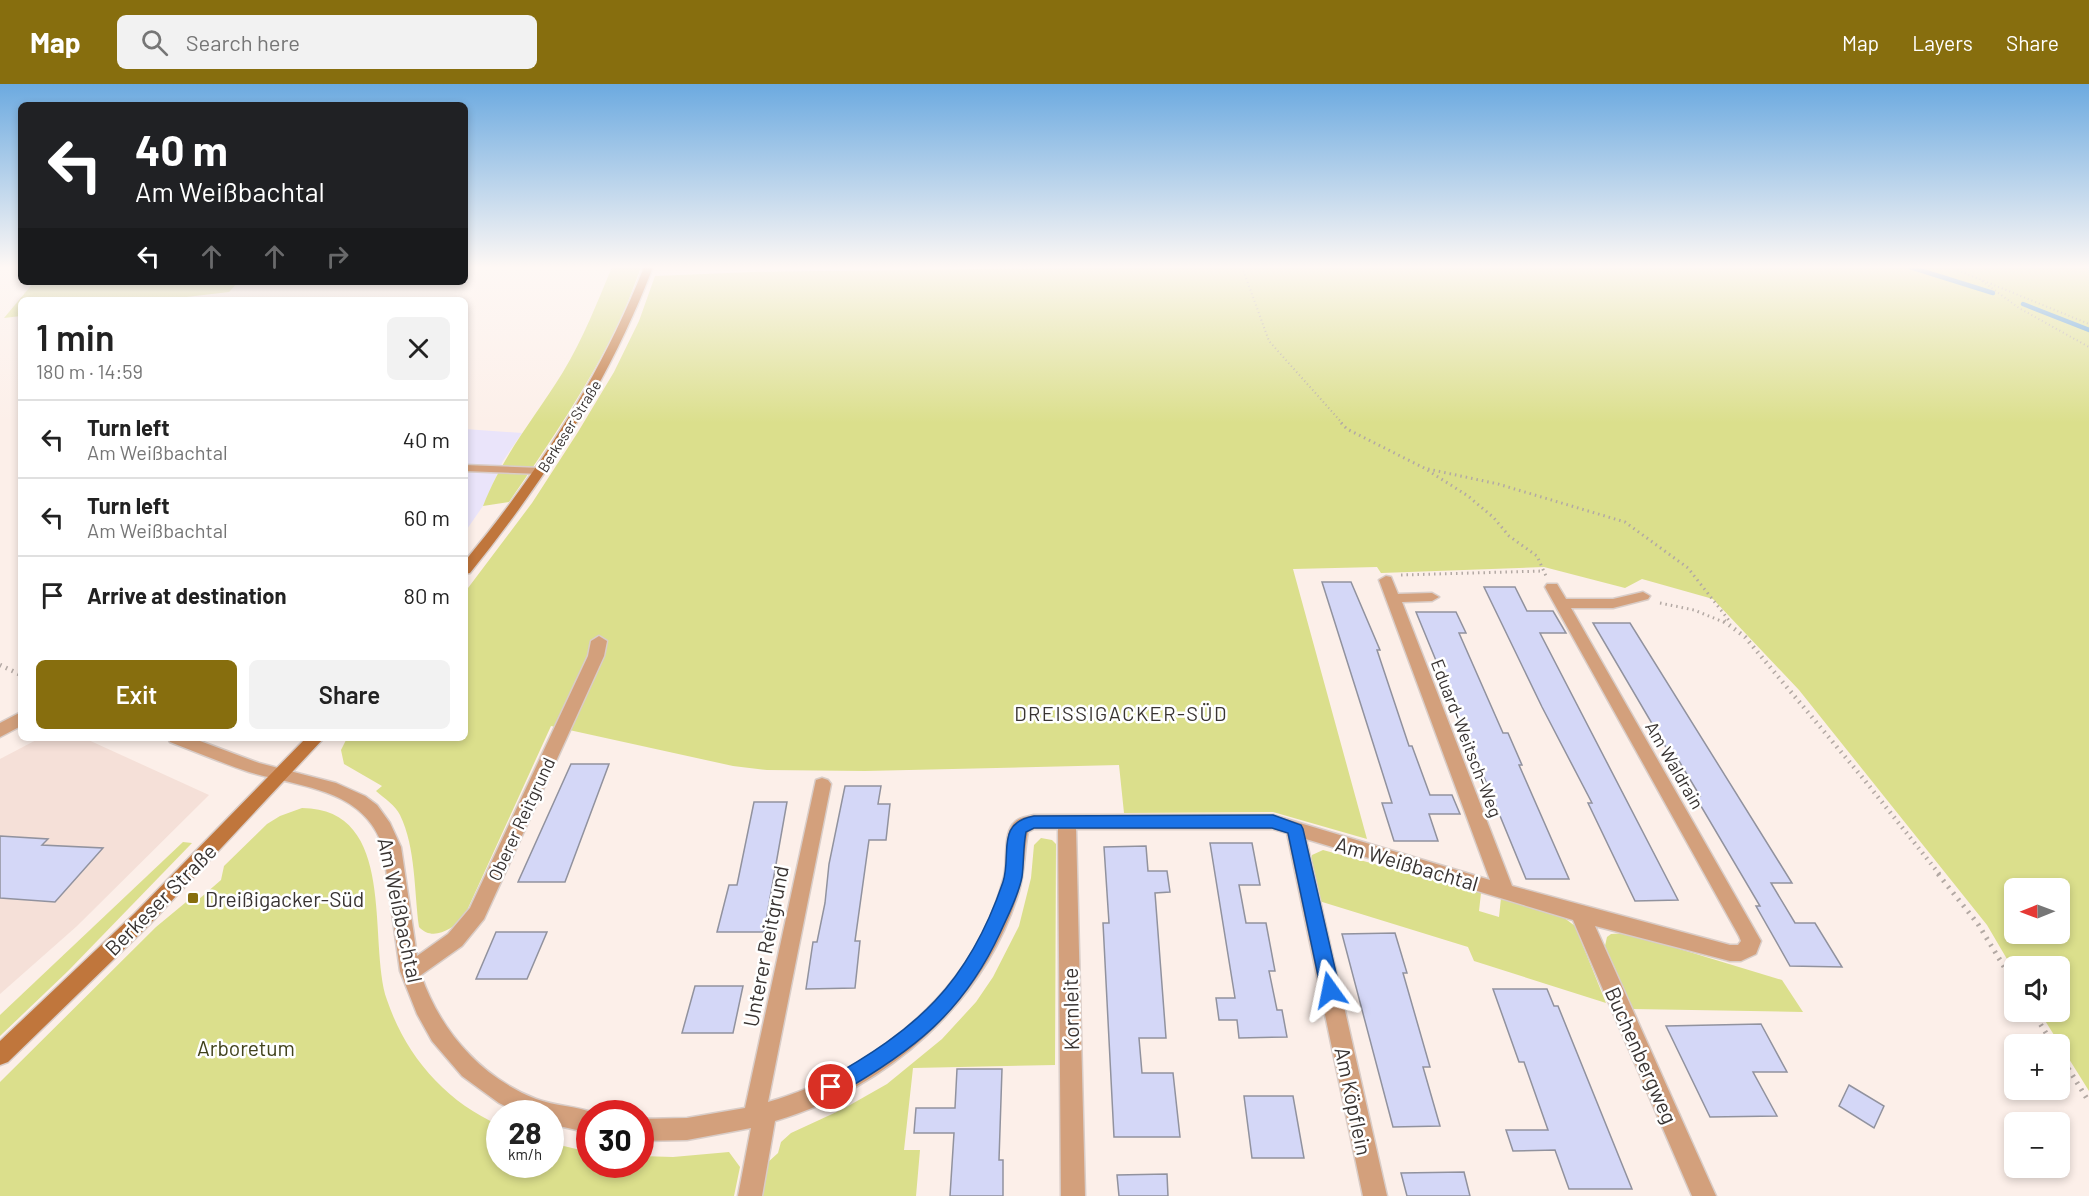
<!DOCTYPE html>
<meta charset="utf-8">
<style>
body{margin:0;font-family:Barlow,sans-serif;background:#f2f2f2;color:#222;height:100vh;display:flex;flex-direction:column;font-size:22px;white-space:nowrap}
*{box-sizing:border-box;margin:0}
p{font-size:20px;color:#767676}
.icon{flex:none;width:33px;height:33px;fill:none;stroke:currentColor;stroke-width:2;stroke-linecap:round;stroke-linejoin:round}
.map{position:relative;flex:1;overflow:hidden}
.panel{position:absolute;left:18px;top:213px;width:450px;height:444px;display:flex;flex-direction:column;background:#fff;border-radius:9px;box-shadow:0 3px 9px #0003}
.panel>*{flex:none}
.banner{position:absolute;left:18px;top:18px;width:450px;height:183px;border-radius:9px;box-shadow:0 3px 9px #0003;background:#202124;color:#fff;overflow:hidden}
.needle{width:39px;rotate:269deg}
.controls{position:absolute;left:2004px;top:794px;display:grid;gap:12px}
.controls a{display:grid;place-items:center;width:66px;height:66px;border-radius:9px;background:#fff;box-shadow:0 3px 9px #0003;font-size:30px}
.speed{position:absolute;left:486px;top:1016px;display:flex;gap:12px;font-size:30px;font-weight:700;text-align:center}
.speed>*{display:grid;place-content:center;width:78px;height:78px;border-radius:50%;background:#fff;box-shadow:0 3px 9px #0003;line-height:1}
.speed small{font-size:15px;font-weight:400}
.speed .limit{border:9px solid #d22;background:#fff;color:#111}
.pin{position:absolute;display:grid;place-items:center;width:51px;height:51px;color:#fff;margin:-26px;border:3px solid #fff;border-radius:50%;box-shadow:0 2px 6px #0007}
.me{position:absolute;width:66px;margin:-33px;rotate:348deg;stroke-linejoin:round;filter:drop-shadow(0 0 4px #0008)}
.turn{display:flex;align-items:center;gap:21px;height:126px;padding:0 18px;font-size:27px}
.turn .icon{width:78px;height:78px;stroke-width:2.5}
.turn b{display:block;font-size:42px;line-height:51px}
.lanes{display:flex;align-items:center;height:57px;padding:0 18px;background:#0003;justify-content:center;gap:30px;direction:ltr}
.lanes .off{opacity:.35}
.round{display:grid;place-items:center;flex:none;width:63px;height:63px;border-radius:9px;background:#f2f2f2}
.headline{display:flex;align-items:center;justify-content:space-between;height:102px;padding:0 18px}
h1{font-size:36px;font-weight:600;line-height:45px}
.primary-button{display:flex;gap:12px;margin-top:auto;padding:12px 18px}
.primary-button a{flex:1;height:69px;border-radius:9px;background:#876e0e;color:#fff;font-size:24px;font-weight:600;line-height:69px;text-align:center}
.primary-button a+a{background:#f2f2f2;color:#222}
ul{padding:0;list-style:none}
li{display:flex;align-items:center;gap:18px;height:78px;padding:0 18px;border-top:2px solid #e0e0e0}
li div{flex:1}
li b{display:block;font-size:22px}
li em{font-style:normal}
header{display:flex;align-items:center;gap:36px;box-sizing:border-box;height:84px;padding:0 30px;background:#876e0e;color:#fff}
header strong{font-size:28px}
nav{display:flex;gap:33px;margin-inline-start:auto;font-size:21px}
.search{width:420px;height:54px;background:#f2f2f2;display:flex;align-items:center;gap:15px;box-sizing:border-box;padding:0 21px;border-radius:9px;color:#767676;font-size:22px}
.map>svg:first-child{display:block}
</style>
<header>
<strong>Map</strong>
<div class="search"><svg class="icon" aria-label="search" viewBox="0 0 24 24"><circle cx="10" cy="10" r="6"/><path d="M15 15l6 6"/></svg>Search here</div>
<nav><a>Map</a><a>Layers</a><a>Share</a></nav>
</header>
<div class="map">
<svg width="2089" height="1112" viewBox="0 0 2089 1112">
<rect width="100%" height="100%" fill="#fcefe9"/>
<!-- commercial -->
<path fill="#eae4fa" d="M465,345L522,349L503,377L483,422L465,448Z"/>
<!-- built -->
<path fill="#f5e0d8" d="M40,654H84L209,711L77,842L0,910V675Z"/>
<!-- green -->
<g fill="#dbdf8c" fill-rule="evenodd">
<path d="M612,183H641C634,202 627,221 619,239C588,302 549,360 509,418L483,422C504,369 534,335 563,288C583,255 597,219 612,183Z"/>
<path d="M1145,183H2089V1007L2039,927H2060V882H2014V887L1987,841L1799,606L1713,515L1642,495L1625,504L1544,483L1381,489L1377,483L1293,485L1367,755L1273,728L1124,729L1119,681L865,687L767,686L733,682L551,642L464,833C452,845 433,858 419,843C414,807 416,764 400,731C396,722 384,714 376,707L382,702L344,680L341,666L347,654H465V508L532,419L578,348L614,288L639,237L655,192L752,188ZM2014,804H2060V849H2014Z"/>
<path d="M34,198H238L229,208L161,216H21V232L4,234Z"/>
<path d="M302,724C399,725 367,857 387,916C406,972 445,1017 499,1041L500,1080H550L551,1059L589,1068L590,1080H640L641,1072L673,1073L729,1068L740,1083L734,1112H0V998L156,843L191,814L198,816L221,796L224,782L267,740L280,732Z"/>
<path d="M1041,754L1052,756L1056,760L1055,981L913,984L904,1066H920L916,1112H761L766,1080L778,1069L781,1058L791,1049L843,1025L887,1000L942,955L976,918L993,893L1019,842L1031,794L1034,761Z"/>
<path d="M183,758L192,759L68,887L0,952V931Z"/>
<path d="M1323,766L1481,809L1479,827L1499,833L1501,814L1554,829L1563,833L1575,842L1606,919L1474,877L1468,863L1319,817L1311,776L1312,771Z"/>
<path d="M1627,849L1782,896L1803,928L1633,925L1605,862L1607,853L1611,850Z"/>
</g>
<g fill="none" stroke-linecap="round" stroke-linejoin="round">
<!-- stream -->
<g stroke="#529bd5" stroke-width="4.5">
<path d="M1910,183L1993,209"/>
<path d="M2023,220L2089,246"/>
</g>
</g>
<!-- building -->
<g fill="#d4d7f7" stroke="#91929e" stroke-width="1.5">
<path d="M1322,498H1351L1380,566H1377L1409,662H1412L1430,711H1452L1460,730H1429L1438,757H1394L1382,719H1392Z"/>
<path d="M1484,503H1515L1527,527H1553L1566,549H1540L1678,816L1635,817L1588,719H1592L1542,623Z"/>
<path d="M1416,528H1456L1466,549H1459L1503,649H1508L1522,681H1519L1569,795H1526Z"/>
<path d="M1593,539H1630L1792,799H1771L1795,839H1815L1842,883L1790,882L1756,822H1760L1695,712H1700L1676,672H1671Z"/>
<path d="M571,680H609L565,798H518Z"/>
<path d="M845,702H881L878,720H890L886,756H869L855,857H860L855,904L806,905L813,858H817L825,819L829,780Z"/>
<path d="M754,718H787L764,848H717L729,801H737Z"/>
<path d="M0,752L48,755L42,761L103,764L55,818L0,814Z"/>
<path d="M1210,759H1252L1260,801H1239L1246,839H1266L1275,887H1269L1277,926H1282L1287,953L1239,954L1237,936H1219L1216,914H1235Z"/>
<path d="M1146,762L1148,787H1167L1170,808L1155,809L1166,954H1139L1142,989H1173L1180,1053H1114L1103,839H1109L1104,763Z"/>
<path d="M496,848H547L527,895H476Z"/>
<path d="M1395,849L1407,889H1403L1430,983H1423L1440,1042L1393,1043L1342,850Z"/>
<path d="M695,902H743L733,949H682Z"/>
<path d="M1493,905H1547L1554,922H1558L1632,1105H1569L1555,1066L1513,1067L1506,1046H1548L1524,978H1519Z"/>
<path d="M1761,940L1787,988H1753L1777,1032L1710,1033L1666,942Z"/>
<path d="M957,985H1002L999,1076H1003V1112H950L954,1049H914L916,1024H955Z"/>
<path d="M1849,1001L1884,1022L1874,1044L1839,1022Z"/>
<path d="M1244,1012H1293L1304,1074H1252Z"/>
<path d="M1464,1088L1470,1112H1407L1401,1089Z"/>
<path d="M1167,1090L1168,1112H1119L1117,1091Z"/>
</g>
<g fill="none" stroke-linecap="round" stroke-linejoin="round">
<!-- lane casing -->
<g stroke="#d9cdc8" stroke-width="3">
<path id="lane" d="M465,381L541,384L546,387L541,390L465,387Z"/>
</g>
<!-- street casing -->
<g stroke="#d9cdc8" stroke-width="3">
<g id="street">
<path d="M1386,492L1391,493L1398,510L1432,509L1439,513L1432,517L1402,518L1512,802L1730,861H1738L1741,857L1739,852L1545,503L1547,500H1557L1566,515H1613L1643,508L1650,512L1648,515L1613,524H1571L1761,857L1756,870L1741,877H1730L1595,842L1716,1112H1692L1573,836L1306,755L1387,1112H1363L1287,749L1273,745H1076L1085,1112H1061L1058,745H1034L1028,748C1024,767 1025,787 1019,807C985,919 887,1004 775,1037L762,1112H738L751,1044L687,1056L640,1057V1035L687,1034L745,1024L816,696L822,694L828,696L831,700L768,1018C855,993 942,931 983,849C992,831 999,812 1004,793C1008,777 1003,753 1013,740C1018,733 1027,733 1034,731H1273L1490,796L1379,496Z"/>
<path d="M599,552L607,557L604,572L484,835L462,862L421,891C440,946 480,993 536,1015C555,1022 576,1022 594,1029H590V1049L550,1040V1029H519L499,1019L462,992L432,957L417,930L400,887L383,763C364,704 299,703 249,688C222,679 196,668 170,658L168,654H192L259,679L336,699L365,712L377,721L390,739L401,763L417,872L448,850L470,824L588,572L591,557Z"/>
<path d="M21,628V642L0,653V639Z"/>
</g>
</g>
<!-- secondary casing -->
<g stroke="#d9cdc8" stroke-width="3">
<g id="secondary">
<path d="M644,183H653C609,298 547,393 470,489L465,490V477C539,387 601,292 644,183Z"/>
<path d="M306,654H324L149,841L8,978L0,981V957L135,829Z"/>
</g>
</g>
<!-- path-far3 -->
<g stroke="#b3a9a4" stroke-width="2" stroke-dasharray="1 3" stroke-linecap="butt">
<path d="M1242,183L1269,257L1343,340"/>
<path d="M1950,183L2089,240"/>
<path d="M1982,197L2019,224L2089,263"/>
</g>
<!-- path-far2 -->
<g stroke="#b3a9a4" stroke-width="3" stroke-dasharray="1.5 4" stroke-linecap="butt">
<path d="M1341,339L1347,345L1424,384L1468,412L1494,434L1509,452L1537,472L1546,492"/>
<path d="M1428,385L1498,400L1625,438L1688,484L1731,539"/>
<path d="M1401,491L1543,487"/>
<path d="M1660,519L1694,526L1726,539"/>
</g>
<!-- path-far1 -->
<g stroke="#b3a9a4" stroke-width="4.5" stroke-dasharray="1.5 5" stroke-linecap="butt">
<path d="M1724,537L1745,553L1862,693L1940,791"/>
<path d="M0,581L21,591"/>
</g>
<!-- path -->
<g stroke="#b3a9a4" stroke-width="5" stroke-dasharray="2 6" stroke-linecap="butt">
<path d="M1938,790L1978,840L2014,899"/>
<path d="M2032,927L2053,960"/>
<path d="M2060,971L2089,1018"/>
</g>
<!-- lane -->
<use href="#lane" fill="#d3a07c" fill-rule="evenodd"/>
<!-- street -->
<use href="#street" fill="#d3a07c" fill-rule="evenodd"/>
<!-- secondary -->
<use href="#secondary" fill="#c0763c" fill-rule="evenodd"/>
</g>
<!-- sky -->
<linearGradient id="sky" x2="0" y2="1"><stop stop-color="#6caae0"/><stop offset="0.54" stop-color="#fef8f5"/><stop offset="1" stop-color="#fef8f5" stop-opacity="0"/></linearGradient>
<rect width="2089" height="339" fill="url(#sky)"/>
<!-- route -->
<path fill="#1a73e8" stroke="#114b97" stroke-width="1.5" d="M1273,731L1301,741L1303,745L1340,906L1337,911L1330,914L1324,911L1321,906L1288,749L1272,744H1034L1026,748C1023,763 1024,778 1022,793C1018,813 1008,831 1000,849C963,929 913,967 838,1010L831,1013L824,1010L821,1003L824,997C916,946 968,901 1003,798C1012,770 995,739 1034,732Z"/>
<!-- markers -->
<rect fill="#876e0e" stroke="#fff" stroke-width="2" x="187" y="808" width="12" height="12" rx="3"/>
<g text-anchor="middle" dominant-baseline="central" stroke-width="5" stroke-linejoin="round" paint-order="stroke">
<!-- far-street labels -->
<g font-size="15" fill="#393432" stroke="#fff">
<text transform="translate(569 342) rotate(-58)">Berkeser Straße</text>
</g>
<!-- street labels -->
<g font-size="18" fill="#393432" stroke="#fff">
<text transform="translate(1467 654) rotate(69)">Eduard-Weitsch-Weg</text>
<text transform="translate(1675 681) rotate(60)">Am Waldrain</text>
<text transform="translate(521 735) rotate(-65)">Oberer Reitgrund</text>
</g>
<!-- neighbourhood labels -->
<g font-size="20" letter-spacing="1.5" fill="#393432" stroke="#fff">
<text x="1121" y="629">DREISSIGACKER-SÜD</text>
</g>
<!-- near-street labels -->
<g font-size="21" fill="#393432" stroke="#fff">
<text transform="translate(1407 779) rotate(16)">Am Weißbachtal</text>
<text transform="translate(160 815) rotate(-45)">Berkeser Straße</text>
<text transform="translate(401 826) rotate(78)">Am Weißbachtal</text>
<text transform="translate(765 862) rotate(-79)">Unterer Reitgrund</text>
<text transform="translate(1070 925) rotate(-91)">Kornleite</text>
<text transform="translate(1642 971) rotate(66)">Buchenbergweg</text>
<text transform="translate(1354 1017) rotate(78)">Am Köpflein</text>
</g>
<!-- near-poi labels -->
<g font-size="21" fill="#393432" stroke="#fff" text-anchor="start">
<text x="205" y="814">Dreißigacker-Süd</text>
</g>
<!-- near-park labels -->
<g font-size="21" fill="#41421c" stroke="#fff">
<text x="246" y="963">Arboretum</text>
</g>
</g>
</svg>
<div class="controls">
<a><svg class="needle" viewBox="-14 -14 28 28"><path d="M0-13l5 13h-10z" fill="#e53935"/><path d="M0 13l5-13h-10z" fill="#767676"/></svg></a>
<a><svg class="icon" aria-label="sound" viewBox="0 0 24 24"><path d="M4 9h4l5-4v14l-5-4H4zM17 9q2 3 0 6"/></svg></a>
<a>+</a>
<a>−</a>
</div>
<div class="speed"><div>28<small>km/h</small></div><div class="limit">30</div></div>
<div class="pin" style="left:831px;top:1003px;background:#d93025"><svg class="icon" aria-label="arrive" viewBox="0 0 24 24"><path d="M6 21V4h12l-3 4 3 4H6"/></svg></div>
<svg class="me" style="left:1330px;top:906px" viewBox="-20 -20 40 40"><path d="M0-17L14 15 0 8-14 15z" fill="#1a73e8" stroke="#fff" stroke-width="4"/></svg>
<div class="banner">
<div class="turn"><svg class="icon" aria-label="left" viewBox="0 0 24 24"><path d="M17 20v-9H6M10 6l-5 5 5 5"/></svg><div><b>40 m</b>Am Weißbachtal</div></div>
<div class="lanes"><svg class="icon" aria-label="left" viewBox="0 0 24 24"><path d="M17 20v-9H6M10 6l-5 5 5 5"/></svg><svg class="icon off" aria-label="ahead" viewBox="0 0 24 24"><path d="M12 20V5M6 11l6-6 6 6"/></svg><svg class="icon off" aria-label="ahead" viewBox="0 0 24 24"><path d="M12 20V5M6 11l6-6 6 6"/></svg><svg class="icon off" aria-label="right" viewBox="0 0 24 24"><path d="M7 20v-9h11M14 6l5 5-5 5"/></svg></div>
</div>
<section class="panel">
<div class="headline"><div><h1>1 min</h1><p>180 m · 14:59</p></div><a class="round"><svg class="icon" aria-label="close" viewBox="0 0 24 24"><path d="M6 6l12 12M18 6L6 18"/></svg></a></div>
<ul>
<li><svg class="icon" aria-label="left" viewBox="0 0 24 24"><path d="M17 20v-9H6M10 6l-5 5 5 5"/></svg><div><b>Turn left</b><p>Am Weißbachtal</p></div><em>40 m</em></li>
<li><svg class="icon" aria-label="left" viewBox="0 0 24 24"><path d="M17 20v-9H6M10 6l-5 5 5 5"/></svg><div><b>Turn left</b><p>Am Weißbachtal</p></div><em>60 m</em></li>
<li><svg class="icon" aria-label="arrive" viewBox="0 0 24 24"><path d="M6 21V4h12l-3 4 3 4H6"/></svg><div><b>Arrive at destination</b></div><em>80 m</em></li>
</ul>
<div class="primary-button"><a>Exit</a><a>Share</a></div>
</section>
</div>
